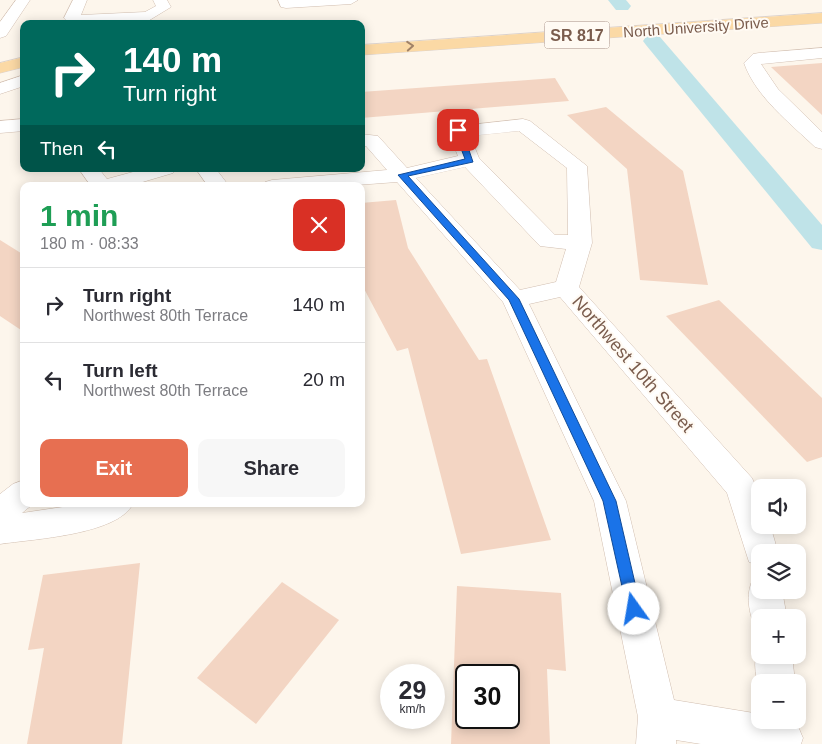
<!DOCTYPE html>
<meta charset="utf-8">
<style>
body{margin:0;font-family:Helvetica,sans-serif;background:#f7f7f7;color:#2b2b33;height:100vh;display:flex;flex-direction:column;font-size:19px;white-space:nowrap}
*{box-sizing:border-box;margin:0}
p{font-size:16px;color:#7c7c81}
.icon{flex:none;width:28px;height:28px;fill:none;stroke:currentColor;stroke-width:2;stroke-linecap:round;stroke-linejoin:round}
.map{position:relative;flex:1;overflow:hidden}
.side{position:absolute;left:20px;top:182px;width:345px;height:325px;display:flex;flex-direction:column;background:#fff;border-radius:10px;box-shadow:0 2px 12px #0003}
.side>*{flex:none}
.top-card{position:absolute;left:20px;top:20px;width:345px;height:152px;border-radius:10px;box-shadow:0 2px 12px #0003;background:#00695c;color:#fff;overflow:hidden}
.fabs{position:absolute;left:751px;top:479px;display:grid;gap:10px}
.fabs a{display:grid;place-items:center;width:55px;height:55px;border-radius:10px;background:#fff;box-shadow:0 2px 12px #0003;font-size:25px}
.speed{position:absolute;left:380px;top:664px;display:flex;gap:10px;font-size:25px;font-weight:700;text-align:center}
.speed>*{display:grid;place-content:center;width:65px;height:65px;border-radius:50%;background:#fff;box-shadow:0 2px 12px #0003;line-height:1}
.speed small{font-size:12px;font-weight:400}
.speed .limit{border:2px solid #111;border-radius:8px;background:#fff;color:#111}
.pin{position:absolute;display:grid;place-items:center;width:42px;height:42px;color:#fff;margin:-21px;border-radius:10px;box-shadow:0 2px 8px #0006}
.me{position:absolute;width:55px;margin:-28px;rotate:347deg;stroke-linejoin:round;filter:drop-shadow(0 0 4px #0008)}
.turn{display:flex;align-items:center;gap:18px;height:105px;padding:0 20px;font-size:22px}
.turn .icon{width:65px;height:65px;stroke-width:2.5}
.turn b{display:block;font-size:35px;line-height:42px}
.then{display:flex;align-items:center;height:48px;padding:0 20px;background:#0003;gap:10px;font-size:19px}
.round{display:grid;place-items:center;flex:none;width:52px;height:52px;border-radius:10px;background:#f7f7f7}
.overview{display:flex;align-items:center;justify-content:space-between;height:85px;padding:0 20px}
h1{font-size:30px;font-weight:700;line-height:38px;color:#1e9e55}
.primary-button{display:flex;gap:10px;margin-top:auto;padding:10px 20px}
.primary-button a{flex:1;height:58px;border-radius:10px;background:#e76f51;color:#fff;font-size:20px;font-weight:700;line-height:58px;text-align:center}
.primary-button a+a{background:#f7f7f7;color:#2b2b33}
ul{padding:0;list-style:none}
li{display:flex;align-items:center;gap:15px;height:75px;padding:0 20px;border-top:1px solid #e1e1e2}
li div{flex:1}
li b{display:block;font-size:19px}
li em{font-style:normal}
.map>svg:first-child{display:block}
</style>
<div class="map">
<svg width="822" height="744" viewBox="0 0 822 744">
<rect width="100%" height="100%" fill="#fdf6ec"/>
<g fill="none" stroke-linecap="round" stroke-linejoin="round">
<!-- canal -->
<g fill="#bfe3e8" fill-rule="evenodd">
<path d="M608,0H626L631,6L628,10H616Z"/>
<path d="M653,35L660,37L822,225V250L812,248L646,45L643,41L646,37Z"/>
</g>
</g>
<!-- building -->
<g fill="#f3d5c3" fill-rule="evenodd">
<path d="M822,63V115L771,67Z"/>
<path d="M555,78L569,101L361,118V92Z"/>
<path d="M606,107L683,171L708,285L640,280L627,169L567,115Z"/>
<path d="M396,200L408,248L479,360L487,359L551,540L461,554L408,348L397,351L361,283V203Z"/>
<path d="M0,240L24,255V332L0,316Z"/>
<path d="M719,300L822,398V457L807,462L666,316Z"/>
<path d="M140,563L122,744H27L44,648L28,650L43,575Z"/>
<path d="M282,582L339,620L256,724L197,678Z"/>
<path d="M457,586L561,593L566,671L547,669L550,744H451ZM466,675H509V718H466Z"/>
</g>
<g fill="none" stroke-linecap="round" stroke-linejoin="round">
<!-- minor casing -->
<g stroke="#d1beb0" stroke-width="1">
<g id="minor">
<path d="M16,0H30L6,36L0,38V22Z"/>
<path d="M73,0H87L81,15L145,12L156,6L153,0H167L171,7L148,21L70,24L64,18Z"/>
<path d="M278,0H358L351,4L286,8L281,7Z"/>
<path d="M822,48V58L761,64L778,89L822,132V149L815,147C790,123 756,97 744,63L753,54L759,53Z"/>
<path d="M24,75V86L0,94V83Z"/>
<path d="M24,119V131L0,133V121Z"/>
<path d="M523,119L530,121L587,166L592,243L579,287L752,478L760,496V525H770L778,552H760V566L749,562L727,493L560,297L529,304L626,501L674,700L760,714V720H788L797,724L803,738L801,744H701L676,740V744H636L638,717L594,501L503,302L397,182L343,186H261L265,182L272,180L387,170L366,146H361V134L378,136L407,168L458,156L448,131L451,127ZM519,131L567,168L568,235H555L479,158L470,136ZM465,167L540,246L566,249L556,282L520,290L416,178Z"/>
<path d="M79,169H99L107,179L144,169H176L173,173L129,186H91Z"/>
<path d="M196,169H216L229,186H208Z"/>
<path d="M24,480V504H33L22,513L83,504H133C117,535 33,539 0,544V494L13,484Z"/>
<path d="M760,576V590H782L787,618H760V631L756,630C749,613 745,595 753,579Z"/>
<path d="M760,642V655H792L795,682H760V689C754,674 753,657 760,642Z"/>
</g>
</g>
<!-- major casing -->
<g stroke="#dad1cd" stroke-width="1">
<g id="major">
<path d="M822,13V23L361,55V45Z"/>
<path d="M24,57V67L0,73V63Z"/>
</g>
</g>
<!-- minor -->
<use href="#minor" fill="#fff" fill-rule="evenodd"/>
<!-- major -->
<use href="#major" fill="#fbd9a5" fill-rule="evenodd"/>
</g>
<!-- one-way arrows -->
<defs><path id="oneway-chevron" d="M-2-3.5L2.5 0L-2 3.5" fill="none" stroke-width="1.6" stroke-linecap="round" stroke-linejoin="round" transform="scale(1.25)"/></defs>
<use stroke="#a18267" href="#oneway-chevron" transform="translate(410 46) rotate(-4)"/>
<!-- route -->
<path fill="#1a73e8" stroke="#114b97" d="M458,128L462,130L473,162L408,176L519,299L616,501L641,609L639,614L634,616L629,614L627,609L603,501L509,300L398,175L465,159L454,130Z"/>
<g text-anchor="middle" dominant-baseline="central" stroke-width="4" stroke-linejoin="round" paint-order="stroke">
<!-- far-street labels -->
<g font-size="15" fill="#7a5c4d" stroke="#fffaf3">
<text transform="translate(696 27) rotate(-4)">North University Drive</text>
</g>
<!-- shield labels -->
<rect fill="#fffaf3" stroke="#a28b7f" stroke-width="1" x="544.5" y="21.5" width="65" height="27" rx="4"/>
<g font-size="16" font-weight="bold" fill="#7a5c4d">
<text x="577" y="35">SR 817</text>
</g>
<!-- street labels -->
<g font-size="18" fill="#7a5c4d" stroke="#fffaf3">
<text transform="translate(633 364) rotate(49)">Northwest 10th Street</text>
</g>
</g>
</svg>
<div class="fabs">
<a><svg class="icon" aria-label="sound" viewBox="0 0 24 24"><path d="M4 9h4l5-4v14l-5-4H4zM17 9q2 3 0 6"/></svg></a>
<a><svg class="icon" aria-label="layers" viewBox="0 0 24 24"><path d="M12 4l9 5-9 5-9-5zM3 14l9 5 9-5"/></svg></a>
<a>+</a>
<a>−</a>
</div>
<div class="speed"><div>29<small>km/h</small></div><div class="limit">30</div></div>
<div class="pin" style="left:458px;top:130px;background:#d93025"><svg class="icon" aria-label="arrive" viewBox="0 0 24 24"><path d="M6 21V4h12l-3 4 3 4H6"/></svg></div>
<svg class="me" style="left:634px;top:609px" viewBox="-20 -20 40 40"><circle r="19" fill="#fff"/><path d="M0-13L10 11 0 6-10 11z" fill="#1a73e8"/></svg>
<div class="top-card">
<div class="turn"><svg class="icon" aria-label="right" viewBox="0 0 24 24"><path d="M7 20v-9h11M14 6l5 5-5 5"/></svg><div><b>140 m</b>Turn right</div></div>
<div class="then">Then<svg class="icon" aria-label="left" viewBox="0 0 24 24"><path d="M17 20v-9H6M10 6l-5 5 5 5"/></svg></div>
</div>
<section class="side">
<div class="overview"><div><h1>1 min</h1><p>180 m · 08:33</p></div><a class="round" style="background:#d93025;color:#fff"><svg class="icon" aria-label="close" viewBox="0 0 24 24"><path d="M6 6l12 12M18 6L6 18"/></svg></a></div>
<ul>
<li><svg class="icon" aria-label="right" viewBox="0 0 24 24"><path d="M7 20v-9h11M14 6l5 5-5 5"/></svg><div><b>Turn right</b><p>Northwest 80th Terrace</p></div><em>140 m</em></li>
<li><svg class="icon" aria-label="left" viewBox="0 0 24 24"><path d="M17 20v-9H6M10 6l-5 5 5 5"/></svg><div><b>Turn left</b><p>Northwest 80th Terrace</p></div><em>20 m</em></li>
</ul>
<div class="primary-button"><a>Exit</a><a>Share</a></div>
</section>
</div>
